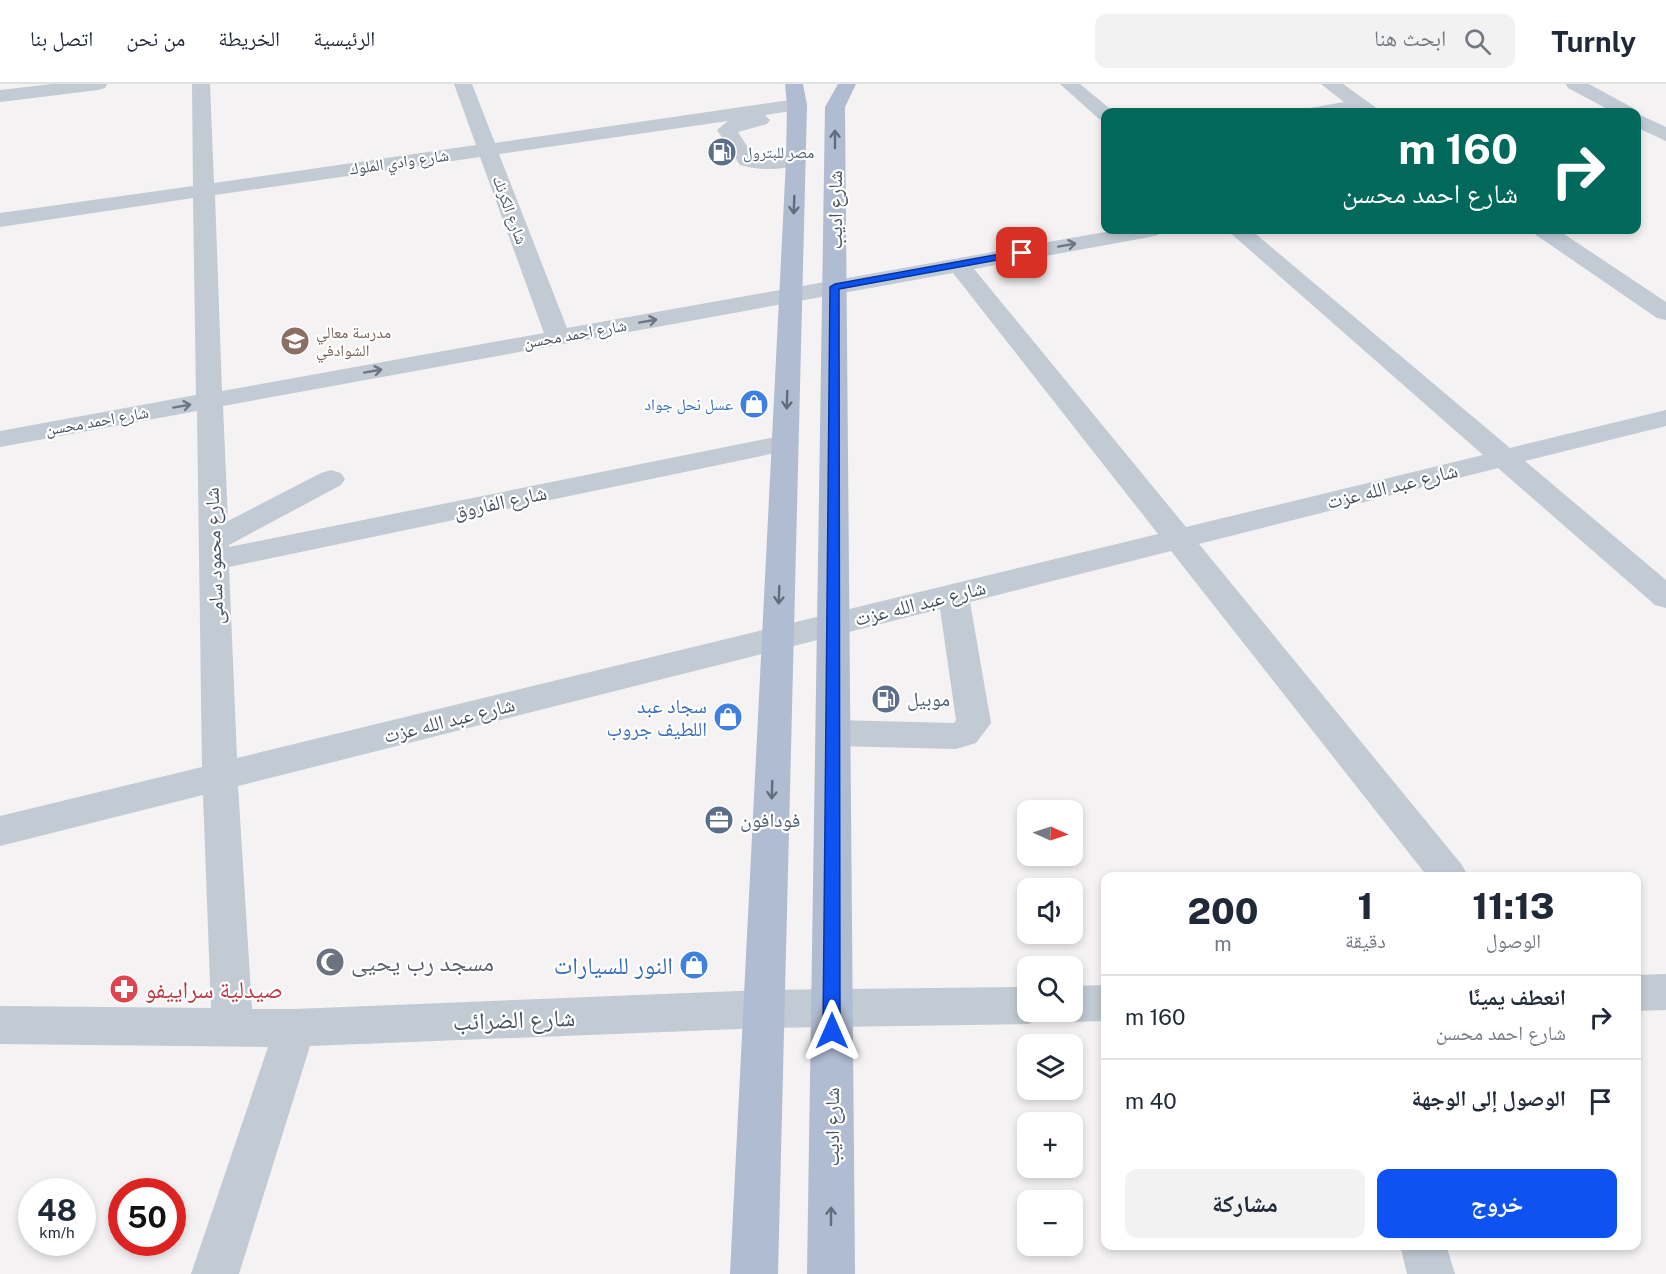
<!DOCTYPE html>
<html lang="ar">
<meta charset="utf-8">
<style>
body{margin:0;font-family:"Public Sans","Noto Naskh Arabic",sans-serif;background:#f2f2f3;color:#1f2937;direction:rtl;height:100vh;display:flex;flex-direction:column;font-size:22px;white-space:nowrap}
*{box-sizing:border-box;margin:0}
p{font-size:20px;color:#747a83}
.icon{flex:none;width:33px;height:33px;fill:none;stroke:currentColor;stroke-width:2;stroke-linecap:round;stroke-linejoin:round}
.map{position:relative;flex:1;overflow:hidden;direction:ltr}
.sheet{position:absolute;left:1101px;top:788px;width:540px;height:378px;display:flex;flex-direction:column;background:#fff;border-radius:12px;box-shadow:0 3px 9px #0003;direction:rtl}
.sheet>*{flex:none}
.top-card{position:absolute;left:1101px;top:24px;width:540px;height:126px;border-radius:12px;box-shadow:0 3px 9px #0003;direction:rtl;background:#00695c;color:#fff;overflow:hidden}
.needle{width:39px;rotate:93deg}
.buttons{position:absolute;left:1017px;top:716px;display:grid;gap:12px}
.buttons a{display:grid;place-items:center;width:66px;height:66px;border-radius:12px;background:#fff;box-shadow:0 3px 9px #0003;font-size:30px}
.speed{position:absolute;left:18px;top:1094px;display:flex;gap:12px;font-size:30px;font-weight:700;text-align:center}
.speed>*{display:grid;place-content:center;width:78px;height:78px;border-radius:50%;background:#fff;box-shadow:0 3px 9px #0003;line-height:1}
.speed small{font-size:15px;font-weight:400}
.speed .limit{border:9px solid #d22;background:#fff;color:#111}
.pin{position:absolute;display:grid;place-items:center;width:51px;height:51px;color:#fff;margin:-26px;border-radius:12px;box-shadow:0 3px 9px #0006}
.me{position:absolute;width:66px;margin:-33px;rotate:0deg;stroke-linejoin:round;filter:drop-shadow(0 0 4px #0008)}
.turn{display:flex;align-items:center;gap:21px;height:126px;padding:0 24px;font-size:27px}
.turn .icon{width:78px;height:78px;stroke-width:2.5}
.turn b{display:block;font-size:42px;line-height:51px}
.eta{display:flex;justify-content:space-evenly;align-items:center;height:102px;text-align:center}
.eta b{font-size:36px;font-weight:800;line-height:42px}
.action{display:flex;gap:12px;margin-top:auto;padding:12px 24px}
.action a{flex:1;height:69px;border-radius:12px;background:#0e53f2;color:#fff;font-size:24px;font-weight:800;line-height:69px;text-align:center}
.action a+a{background:#f2f2f3;color:#1f2937}
ul{padding:0;list-style:none}
li{display:flex;align-items:center;gap:18px;height:84px;padding:0 24px;border-top:2px solid #e0e1e3}
li div{flex:1}
li b{display:block;font-size:22px}
li em{font-style:normal}
header{display:flex;align-items:center;gap:36px;box-sizing:border-box;height:84px;padding:0 30px;background:#fff;border-bottom:2px solid #e0e1e3}
header strong{font-size:28px}
nav{display:flex;gap:33px;margin-inline-start:auto;font-size:21px}
.search{width:420px;height:54px;background:#f2f2f3;display:flex;align-items:center;gap:15px;box-sizing:border-box;padding:0 21px;border-radius:12px;color:#747a83;font-size:22px}
.map>svg:first-child{display:block}
</style>
<header>
<strong>Turnly</strong>
<div class="search"><svg class="icon" aria-label="search" viewBox="0 0 24 24"><circle cx="10" cy="10" r="6"/><path d="M15 15l6 6"/></svg>ابحث هنا</div>
<nav><a>الرئيسية</a><a>الخريطة</a><a>من نحن</a><a>اتصل بنا</a></nav>
</header>
<div class="map">
<svg width="1666" height="1190" viewBox="0 0 1666 1190">
<rect width="100%" height="100%" fill="#f4f2f2"/>
<g fill="none" stroke-linecap="round" stroke-linejoin="round">
<!-- minor -->
<g fill="#c2cad4" fill-rule="evenodd">
<path d="M52,0H107L105,4L98,6L0,18V6Z"/>
<path d="M192,0H210L214,99L476,61L454,0H472L495,59L797,15L804,17L807,21L804,25L765,31L770,36L767,40L738,48L754,73L796,70L803,72L806,76L803,80C782,86 761,87 740,81L717,46L728,37L499,70L567,244L1116,146H1161L1158,151L1150,153L974,185L1186,443L1483,371L1227,146H1251L1510,364L1666,326V342L1525,377L1666,496V524L1655,521L1498,384L1199,460L1462,781L1468,792H1427L1171,467L970,518L991,639L976,659L956,665L834,662L822,658L817,649L822,640L834,636L954,639L956,636L940,525L238,702L252,925H295L763,906L1028,903V927H1046L1042,934L1028,940L763,944L310,962L239,1190H191L268,963L0,960V922L211,924L203,711L0,762V732L202,683L197,327L0,363V347L196,311L193,114L0,143V129L193,102ZM480,73L544,249L222,307L215,111ZM953,189L1158,450L237,674L229,483L785,367L795,365L799,359L795,353L785,351L229,463V461L341,401L345,395L341,389L331,386L321,389L228,437L223,322Z"/>
<path d="M1060,0H1080L1114,28H1106V37L1099,35Z"/>
<path d="M1321,0H1343L1382,28H1308L1310,24L1344,18Z"/>
<path d="M1566,0H1589L1633,24L1636,28H1613L1568,4Z"/>
<path d="M1636,29L1666,43V57L1636,43Z"/>
<path d="M1533,146H1558L1666,218V236L1657,234L1536,151Z"/>
<path d="M1666,890V926L1636,927V891Z"/>
<path d="M1106,901V937L1072,938L1058,933L1055,927H1072V902Z"/>
<path d="M1400,1161H1446L1455,1190H1407Z"/>
</g>
<!-- major -->
<g fill="#b0bcd2" fill-rule="evenodd">
<path d="M785,0H803L807,21L778,1190H730L786,76L787,21Z"/>
<path d="M838,0H856L845,23L855,1190H807L825,23Z"/>
</g>
</g>
<!-- one-way arrows -->
<defs><path id="oneway-shaft" d="M-6 0H5M1.5-3L5.5 0L1.5 3" fill="none" stroke-width="1.6" stroke-linecap="round" stroke-linejoin="round" transform="scale(1.5)"/></defs>
<g stroke="#626c7d">
<use href="#oneway-shaft" transform="translate(835 55) rotate(-90)"/>
<use href="#oneway-shaft" transform="translate(794 121) rotate(92)"/>
<use href="#oneway-shaft" transform="translate(787 316) rotate(92)"/>
<use href="#oneway-shaft" transform="translate(779 511) rotate(92)"/>
<use href="#oneway-shaft" transform="translate(772 706) rotate(92)"/>
<use href="#oneway-shaft" transform="translate(831 1132) rotate(-90)"/>
</g>
<g stroke="#6d7684">
<use href="#oneway-shaft" transform="translate(1067 161) rotate(-10)"/>
<use href="#oneway-shaft" transform="translate(648 237) rotate(-10)"/>
<use href="#oneway-shaft" transform="translate(373 287) rotate(-10)"/>
<use href="#oneway-shaft" transform="translate(182 322) rotate(-10)"/>
</g>
<!-- route -->
<path fill="#0e53f2" stroke="#09369d" stroke-width="1.5" d="M1022,166L1026,169L1025,171L839,205L840,947L838,953L832,955L826,953L823,947L830,203L835,200Z"/>
<!-- icons -->
<defs>
<g id="fuel-disc" transform="scale(1.5)"><circle r="9.5" fill="#5c6f8a" stroke="#fff"/><path d="M-5.5-6h7V0h2V4h1.3V-2.5L3-4.5l.8-.8L6-3V5H2.5V1h-1V6h-7ZM-4.2-4.7v3.2H.2V-4.7Z" fill="#fff"/></g>
<g id="school-disc" transform="scale(1.5)"><circle r="9.5" fill="#8d6e63" stroke="#fff"/><path d="M0-5L7-2L0 1L-7-2ZM-4 1L0 2.5L4 1V4Q0 6-4 4Z" fill="#fff"/></g>
<g id="shop-disc" transform="scale(1.5)"><circle r="9.5" fill="#3f7fe0" stroke="#fff"/><path d="M-5-2.5h2.3a2.7 3.5 0 0 1 5.4 0H5L5.5 6h-11ZM-1.5-2.5h3a1.5 2.3 0 0 0-3 0Z" fill="#fff"/></g>
<g id="office-disc" transform="scale(1.5)"><circle r="9.5" fill="#5c6f8a" stroke="#fff"/><path d="M-6-3h4V-5.5h4V-3h4V5H-6ZM-1-4.5V-3h2v-1.5ZM-6 0V1H6V0Z" fill="#fff"/></g>
<g id="mosque-disc" transform="scale(1.5)"><circle r="9.5" fill="#6b7280" stroke="#fff"/><path d="M3.5-4.9A6 6 0 1 0 3.5 4.9A5 5 0 1 1 3.5-4.9Z" fill="#fff"/></g>
<g id="pharmacy-disc" transform="scale(1.5)"><circle r="9.5" fill="#e0444e" stroke="#fff"/><path d="M-2-6h4v4h4v4h-4v4h-4v-4h-4v-4h4Z" fill="#fff"/></g>
</defs>
<g fill-rule="evenodd">
<use href="#fuel-disc" x="722" y="68"/>
<use href="#school-disc" x="295" y="257"/>
<use href="#shop-disc" x="754" y="320"/>
<use href="#fuel-disc" x="886" y="615"/>
<use href="#shop-disc" x="728" y="633"/>
<use href="#office-disc" x="719" y="736"/>
<use href="#mosque-disc" x="330" y="878"/>
<use href="#shop-disc" x="694" y="881"/>
<use href="#pharmacy-disc" x="124" y="905"/>
</g>
<g text-anchor="middle" dominant-baseline="central" stroke-width="4.5" stroke-linejoin="round" paint-order="stroke">
<!-- far-service labels -->
<g font-size="16" fill="#4e5e75" stroke="#fff" text-anchor="start">
<text x="743" y="68">مصر للبترول</text>
</g>
<!-- far-street labels -->
<g font-size="16" fill="#485261" stroke="#fff">
<text transform="translate(399 78) rotate(-8)">شارع وادي الملوك</text>
<text transform="translate(510 126) rotate(70)">شارع الكرنك</text>
<text transform="translate(575 250) rotate(-10)">شارع احمد محسن</text>
<text transform="translate(97 337) rotate(-10)">شارع احمد محسن</text>
</g>
<!-- far-education labels -->
<g font-size="16" fill="#785e54" stroke="#fff" text-anchor="start">
<text x="316" y="248">مدرسة معالي<tspan x="316" dy="18">الشوادفي</tspan></text>
</g>
<!-- far-shop labels -->
<g font-size="16" fill="#366cbe" stroke="#fff" text-anchor="end">
<text x="733" y="320">عسل نحل جواد</text>
</g>
<!-- street labels -->
<g font-size="20" fill="#485261" stroke="#fff">
<text transform="translate(835 126) rotate(-90)">شارع اديب</text>
<text transform="translate(1392 402) rotate(-14)">شارع عبد الله عزت</text>
<text transform="translate(500 418) rotate(-12)">شارع الفاروق</text>
<text transform="translate(214 472) rotate(-92)">شارع محمود سامى</text>
<text transform="translate(920 519) rotate(-14)">شارع عبد الله عزت</text>
<text transform="translate(449 636) rotate(-14)">شارع عبد الله عزت</text>
<text transform="translate(832 1043) rotate(-90)">شارع اديب</text>
</g>
<!-- service labels -->
<g font-size="20" fill="#4e5e75" stroke="#fff" text-anchor="start">
<text x="907" y="615">موبيل</text>
<text x="740" y="736">فودافون</text>
</g>
<!-- shop labels -->
<g font-size="20" fill="#366cbe" stroke="#fff" text-anchor="end">
<text x="707" y="622">سجاد عبد<tspan x="707" dy="23">اللطيف جروب</tspan></text>
</g>
<!-- near-worship labels -->
<g font-size="24" fill="#5b616d" stroke="#fff" text-anchor="start">
<text x="351" y="878">مسجد رب يحيى</text>
</g>
<!-- near-shop labels -->
<g font-size="24" fill="#366cbe" stroke="#fff" text-anchor="end">
<text x="673" y="881">النور للسيارات</text>
</g>
<!-- near-health labels -->
<g font-size="24" fill="#be3a42" stroke="#fff" text-anchor="start">
<text x="145" y="905">صيدلية سراييفو</text>
</g>
<!-- near-street labels -->
<g font-size="24" fill="#485261" stroke="#fff">
<text transform="translate(514 935) rotate(-2)">شارع الضرائب</text>
</g>
</g>
</svg>
<div class="buttons">
<a><svg class="needle" viewBox="-14 -14 28 28"><path d="M0-13l5 13h-10z" fill="#e53935"/><path d="M0 13l5-13h-10z" fill="#747a83"/></svg></a>
<a><svg class="icon" aria-label="sound" viewBox="0 0 24 24"><path d="M4 9h4l5-4v14l-5-4H4zM17 9q2 3 0 6"/></svg></a>
<a><svg class="icon" aria-label="search" viewBox="0 0 24 24"><circle cx="10" cy="10" r="6"/><path d="M15 15l6 6"/></svg></a>
<a><svg class="icon" aria-label="layers" viewBox="0 0 24 24"><path d="M12 4l9 5-9 5-9-5zM3 14l9 5 9-5"/></svg></a>
<a>+</a>
<a>−</a>
</div>
<div class="speed"><div>48<small>km/h</small></div><div class="limit">50</div></div>
<div class="pin" style="left:1022px;top:169px;background:#d93025"><svg class="icon" aria-label="arrive" viewBox="0 0 24 24"><path d="M6 21V4h12l-3 4 3 4H6"/></svg></div>
<svg class="me" style="left:832px;top:947px" viewBox="-20 -20 40 40"><path d="M0-17L14 15 0 8-14 15z" fill="#0e53f2" stroke="#fff" stroke-width="4"/></svg>
<div class="top-card">
<div class="turn"><svg class="icon" aria-label="right" viewBox="0 0 24 24"><path d="M7 20v-9h11M14 6l5 5-5 5"/></svg><div><b>160 m</b>شارع احمد محسن</div></div>
</div>
<section class="sheet">
<div class="eta">
<div><b>11:13</b><p>الوصول</p></div>
<div><b>1</b><p>دقيقة</p></div>
<div><b>200</b><p>m</p></div>
</div>
<ul>
<li><svg class="icon" aria-label="right" viewBox="0 0 24 24"><path d="M7 20v-9h11M14 6l5 5-5 5"/></svg><div><b>انعطف يمينًا</b><p>شارع احمد محسن</p></div><em>160 m</em></li>
<li><svg class="icon" aria-label="arrive" viewBox="0 0 24 24"><path d="M6 21V4h12l-3 4 3 4H6"/></svg><div><b>الوصول إلى الوجهة</b></div><em>40 m</em></li>
</ul>
<div class="action"><a>خروج</a><a>مشاركة</a></div>
</section>
</div>
